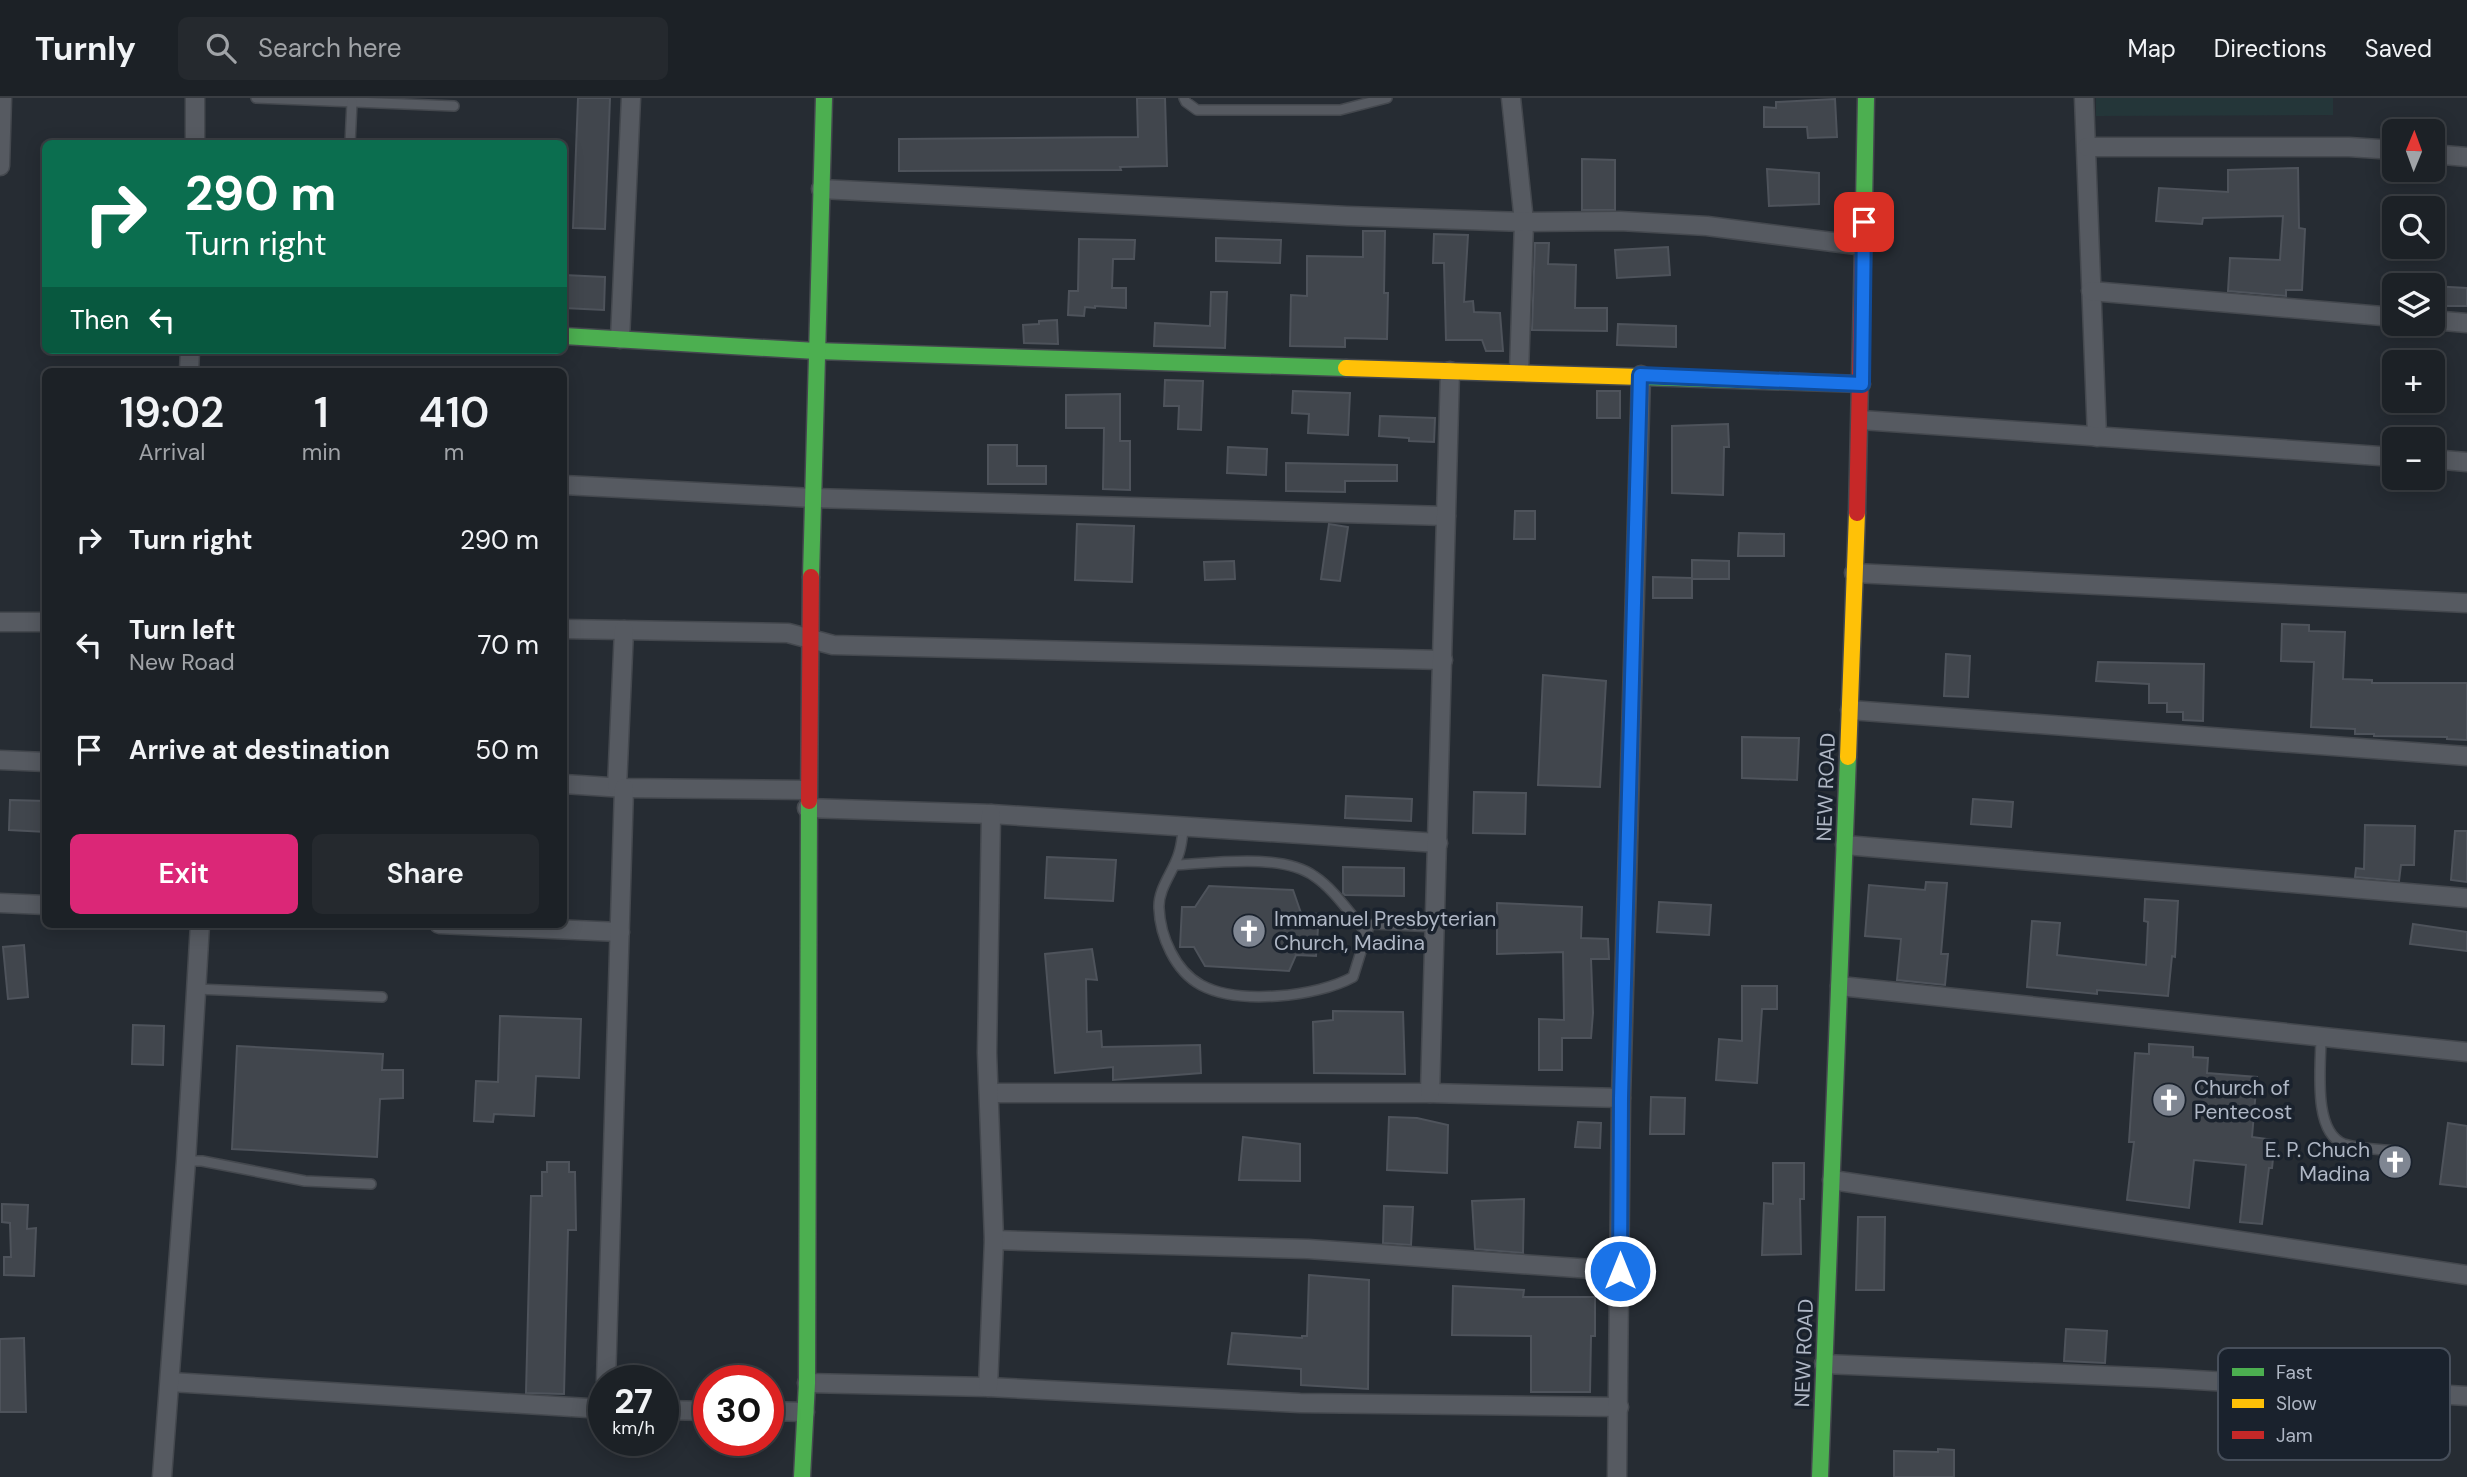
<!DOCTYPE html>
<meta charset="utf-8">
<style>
body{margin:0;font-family:"DM Sans",sans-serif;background:#25292e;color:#f1f3f6;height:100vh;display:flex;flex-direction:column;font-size:26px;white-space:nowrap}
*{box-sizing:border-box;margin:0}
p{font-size:23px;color:#a0a3a7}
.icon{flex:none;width:38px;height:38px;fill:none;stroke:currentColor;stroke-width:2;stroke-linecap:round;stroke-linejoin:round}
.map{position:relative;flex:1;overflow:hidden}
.drawer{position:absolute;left:42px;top:270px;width:525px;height:560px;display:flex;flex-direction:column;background:#1c2126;border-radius:10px;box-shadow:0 4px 18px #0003,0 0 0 2px #3a3e43}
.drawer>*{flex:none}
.guide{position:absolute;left:42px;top:42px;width:525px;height:214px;border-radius:10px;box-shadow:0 4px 18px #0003,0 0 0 2px #3a3e43;background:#0b6e4f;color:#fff;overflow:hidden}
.needle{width:46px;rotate:1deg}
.fabs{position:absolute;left:2382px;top:21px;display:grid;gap:14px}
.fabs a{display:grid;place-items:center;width:63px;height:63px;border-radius:10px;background:#1c2126;box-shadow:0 4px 18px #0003,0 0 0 2px #3a3e43;font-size:35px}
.speed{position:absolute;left:588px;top:1267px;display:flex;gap:14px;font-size:35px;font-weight:700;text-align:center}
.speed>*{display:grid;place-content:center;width:91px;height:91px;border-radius:50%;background:#1c2126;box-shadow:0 4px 18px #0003,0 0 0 2px #3a3e43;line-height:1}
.speed small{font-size:18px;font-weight:400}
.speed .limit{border:10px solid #d22;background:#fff;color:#111}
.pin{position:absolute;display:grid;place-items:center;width:60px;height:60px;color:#fff;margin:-30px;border-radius:14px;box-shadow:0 4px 10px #0006}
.me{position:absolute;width:77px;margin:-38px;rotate:0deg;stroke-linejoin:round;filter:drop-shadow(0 0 5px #0008)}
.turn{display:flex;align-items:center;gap:24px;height:147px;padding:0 28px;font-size:32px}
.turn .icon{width:91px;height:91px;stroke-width:2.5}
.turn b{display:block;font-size:49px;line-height:60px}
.then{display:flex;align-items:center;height:66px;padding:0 28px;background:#0003;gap:14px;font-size:26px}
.eta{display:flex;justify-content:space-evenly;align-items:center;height:119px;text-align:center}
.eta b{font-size:42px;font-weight:600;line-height:49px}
.cta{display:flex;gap:14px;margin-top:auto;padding:14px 28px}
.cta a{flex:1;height:80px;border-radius:10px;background:#db2777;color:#fff;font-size:28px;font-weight:600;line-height:80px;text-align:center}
.cta a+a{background:#25292e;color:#f1f3f6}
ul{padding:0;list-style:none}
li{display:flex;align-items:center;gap:21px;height:105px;padding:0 28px}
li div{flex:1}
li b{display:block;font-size:26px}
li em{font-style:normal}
header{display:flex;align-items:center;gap:42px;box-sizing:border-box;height:98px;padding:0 35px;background:#1c2126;border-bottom:2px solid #3a3e43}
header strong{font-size:33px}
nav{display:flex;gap:38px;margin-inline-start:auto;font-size:24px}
.search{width:490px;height:63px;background:#25292e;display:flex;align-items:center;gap:18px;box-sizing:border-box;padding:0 24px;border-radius:10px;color:#a0a3a7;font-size:26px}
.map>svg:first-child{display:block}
</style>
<header>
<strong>Turnly</strong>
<div class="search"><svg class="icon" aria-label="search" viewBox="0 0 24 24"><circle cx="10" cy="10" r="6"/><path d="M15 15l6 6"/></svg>Search here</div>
<nav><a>Map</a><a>Directions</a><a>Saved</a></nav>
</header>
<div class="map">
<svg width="2467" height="1379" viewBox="0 0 2467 1379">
<rect width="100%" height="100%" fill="#262c33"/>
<!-- green -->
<path fill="#243639" d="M2096,0H2333V17L2096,18Z"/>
<!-- building -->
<g fill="#41464d" stroke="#4e535b" stroke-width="2">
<path d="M578,0H610L605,131L573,130Z"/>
<path d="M1137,0H1165L1167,68L1120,69L1121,72L899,73V41L1138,39Z"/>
<path d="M1835,1L1837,39L1808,40L1807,29H1764V9L1776,10V4Z"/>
<path d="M1582,61L1615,62V112H1582Z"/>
<path d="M2298,70L2299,130L2305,131L2302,192H2286V198L2228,193L2230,160L2280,162L2283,118L2203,120L2202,126L2156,123L2159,90L2228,94V72Z"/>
<path d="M1767,71L1819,75V106L1769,108Z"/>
<path d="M1363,133H1385L1384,195H1388L1387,241L1345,240V249L1290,248L1291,197L1307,198V158L1363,159Z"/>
<path d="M1434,136L1468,137L1464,204L1473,203L1474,214L1500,215L1503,253H1486L1482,242H1446L1444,165H1433Z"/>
<path d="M1216,140L1281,142L1280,165L1216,163Z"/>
<path d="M1079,141L1135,142L1134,161H1113L1112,190H1126V210L1095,208V210L1085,209L1084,218L1068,217L1069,193H1078Z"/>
<path d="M1535,145H1549L1548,166L1576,167L1575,210H1607V233L1532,232Z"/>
<path d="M1668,149L1670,177L1617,180L1615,152Z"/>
<path d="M564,177L605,179L604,212L564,210Z"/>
<path d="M2432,188L2467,190V208H2432Z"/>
<path d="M1211,194H1227L1225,250L1154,248L1155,225L1210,228Z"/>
<path d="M1057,222L1058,246L1024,245L1023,227L1039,226V223Z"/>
<path d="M1618,226L1676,228V249L1617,247Z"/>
<path d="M1165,282L1203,283L1201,332L1178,331L1179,308H1164Z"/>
<path d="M1293,293L1350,295L1348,337L1308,335L1309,316L1292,315Z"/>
<rect x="1597" y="293" width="23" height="27"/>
<path d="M1120,296V343H1130V392L1103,391L1104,330H1066V297Z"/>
<path d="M1380,318L1435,320L1434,344L1409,343V340L1379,338Z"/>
<path d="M1728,326L1729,349H1724L1723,397L1672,395V328Z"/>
<path d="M988,347H1017V368H1046V386H988Z"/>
<path d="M1228,349L1267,351L1266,377L1227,375Z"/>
<path d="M1286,365L1397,367V383H1345V394L1286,393Z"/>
<path d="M1515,413H1535V441H1514Z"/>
<path d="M1077,426L1134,428L1132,484L1075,482Z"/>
<path d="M1329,426L1348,429L1340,483L1321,481Z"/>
<path d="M1739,435L1784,436V458H1738Z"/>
<path d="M1692,462L1729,463V481H1692V500H1653V479L1692,480Z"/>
<path d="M1234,463L1235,481L1205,482L1204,464Z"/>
<path d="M2282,526L2309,527V533L2345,534L2343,581L2372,582V585H2467V642L2447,641V639L2374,638V636H2355V631L2311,629L2314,564L2281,563Z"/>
<path d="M1946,556L1970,558L1968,599L1944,598Z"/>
<path d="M2098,564L2204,566L2203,623L2183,622V614H2167V605H2149V586L2096,583Z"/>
<path d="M1543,577L1606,583L1600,689L1538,687Z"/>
<path d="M1742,639L1799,640L1797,682L1742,680Z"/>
<path d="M1474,694L1526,695L1525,736L1473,735Z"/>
<path d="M1346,698L1412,701L1411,723L1345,720Z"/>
<path d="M1973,701L2013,704L2011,729L1971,726Z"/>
<path d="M10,702L46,703V734L9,732Z"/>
<path d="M2365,727L2415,728L2414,767H2401L2399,783L2355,779L2356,770L2364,771Z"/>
<path d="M2455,733H2467V784L2451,782Z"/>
<path d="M1047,759L1116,762L1113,803L1045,800Z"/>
<path d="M1343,769L1404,770V798L1345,797L1343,795Z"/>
<path d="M1926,784L1947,785L1941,856H1948L1945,887L1897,882L1901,841L1865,838L1869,787L1925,792Z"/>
<path d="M1209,788L1293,792L1301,815L1319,816L1316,858L1296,857L1289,873L1205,868L1194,849H1180L1182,809H1195Z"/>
<path d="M2145,801L2178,803L2175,859L2172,858L2168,898L2097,892V896L2027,889L2032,823L2060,825L2057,857L2146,867L2148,824L2144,823Z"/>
<path d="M1659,804L1711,807L1709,837L1657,834Z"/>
<path d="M1497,805L1582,809L1581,840L1608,841L1609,861H1591L1593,915L1591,940H1562V972H1539V921L1564,922L1563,854L1497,856Z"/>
<path d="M2413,826L2467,834V853L2410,846Z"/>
<path d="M24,847L28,899L8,901L3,849Z"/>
<path d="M1092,851L1097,882L1086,881L1087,934L1101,933L1102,949L1200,947L1201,975L1113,982V969L1055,975L1045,856Z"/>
<path d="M1742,888H1777V911H1762L1757,985L1716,982L1719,941L1742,943Z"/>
<path d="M1333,913L1403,914L1405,976L1314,975L1313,924L1333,922Z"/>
<path d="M500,918L581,921L579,980L536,978L534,1018L494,1016L493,1024L474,1023L476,983L498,984Z"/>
<path d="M133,927L164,928L163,967L132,966Z"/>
<path d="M2149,946L2193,949V959L2208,960L2207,975L2257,979L2252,1039L2275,1042L2272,1070H2269L2262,1126L2240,1124L2246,1067L2194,1062L2189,1110L2127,1102L2134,1044H2129L2135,955L2149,956Z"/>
<path d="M237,948L383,956L382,972H403V1000L380,1001L377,1059L232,1051Z"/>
<path d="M1651,999L1685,1000L1684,1036H1650Z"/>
<path d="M1389,1019L1417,1020L1448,1027L1447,1075L1387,1072Z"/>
<path d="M1578,1024L1601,1025L1600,1050L1575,1049Z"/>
<path d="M2448,1025L2467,1028V1089L2440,1086Z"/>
<path d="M1243,1039L1300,1046V1083L1239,1082Z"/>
<path d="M547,1064H569V1074H575L576,1132H568L564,1296L526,1295L531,1098H542V1074H547Z"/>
<path d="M1773,1065H1804V1101H1800L1801,1156L1762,1157L1764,1105L1773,1106Z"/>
<path d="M1524,1101L1523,1155L1475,1151L1472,1103Z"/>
<path d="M2,1106L28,1107L27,1131L36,1130L34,1178L4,1177V1159H11L10,1125L2,1124Z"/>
<path d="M1384,1108L1413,1109L1411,1147L1383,1145Z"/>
<path d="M1858,1119H1885L1884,1192H1856Z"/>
<path d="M1309,1177L1369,1182L1368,1291L1301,1287V1271L1228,1266L1232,1235L1302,1240V1238H1307Z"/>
<path d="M1453,1188L1524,1192L1523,1199H1595V1238H1591L1590,1294H1531V1238L1452,1237Z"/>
<path d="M2066,1231L2107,1233L2105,1265L2064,1263Z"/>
<path d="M24,1240L26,1314H0V1241Z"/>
<path d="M1938,1351L1954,1352V1379H1894V1353L1938,1354Z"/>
</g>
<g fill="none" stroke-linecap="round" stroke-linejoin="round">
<!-- lane casing -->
<g stroke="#44484e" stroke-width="12">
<g id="lane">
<path d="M256,0L454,8"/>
<path d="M1184,0L1186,4L1197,12H1340L1387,0"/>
<path d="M350,46L352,4"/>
<path d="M1184,728C1182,737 1182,746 1179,755C1174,773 1158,790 1159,810C1160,838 1175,873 1201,887C1238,907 1317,899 1353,879L1369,828L1374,826L1435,829"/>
<path d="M1175,767C1213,765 1282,755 1314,778C1334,791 1350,816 1366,834"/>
<path d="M196,891L382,899"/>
<path d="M2321,938C2321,967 2312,1034 2344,1046C2359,1051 2378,1051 2394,1053"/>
<path d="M186,1063H202L305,1083L371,1086"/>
</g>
</g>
<!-- street casing -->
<g stroke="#44484e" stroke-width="21">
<g id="street">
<path d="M1511,0L1524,124L1519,274"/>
<path d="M2084,0L2097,339"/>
<path d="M195,46V0"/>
<path d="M2087,49H2349L2394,52"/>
<path d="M2432,56L2467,59"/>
<path d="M0,68L2,0"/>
<path d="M821,91L1347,118L1524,124L1620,123L1707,128L1864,148"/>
<path d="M2091,193L2394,219"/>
<path d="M2432,222L2467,225"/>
<path d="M620,241L631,0"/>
<path d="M189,273L190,252"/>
<path d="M1861,322L2394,359"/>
<path d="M2432,361L2467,364"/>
<path d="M564,387L813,400L1446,418"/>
<path d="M1854,475L2467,505"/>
<path d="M0,524H46"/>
<path d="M564,531L788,535L833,547L1443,562"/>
<path d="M1850,612L2467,658"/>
<path d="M0,662L46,664"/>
<path d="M564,686L624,690L807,692"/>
<path d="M617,689L624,532"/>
<path d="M807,710L991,716L1438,745"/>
<path d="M1845,747L2467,800"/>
<path d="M0,805L46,807"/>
<path d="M439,826L620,834"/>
<path d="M1840,888L2467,954"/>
<path d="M990,995H1430L1621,1000"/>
<path d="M1430,995L1450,273"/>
<path d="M1832,1082L2467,1177"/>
<path d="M994,1142L1308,1151L1620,1173"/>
<path d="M1824,1266L2162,1280L2467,1298"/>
<path d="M606,1283L624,690"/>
<path d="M170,1284L604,1311"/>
<path d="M807,1285L988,1289L1300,1305L1619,1309"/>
<path d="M988,1289L994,1142L987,955L991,716"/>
<path d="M663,1312L709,1313"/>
<path d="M768,1313L805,1314"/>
<path d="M162,1379L186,1063L200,826"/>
<path d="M1617,1379L1621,1000L1641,277"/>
</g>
</g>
<!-- fast casing -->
<g stroke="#44484e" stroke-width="19">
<g id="fast">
<path d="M1864,107L1866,0"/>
<path d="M564,238L816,253L1346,270"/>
<path d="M1642,279L1862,286"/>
<path d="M811,479L824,0"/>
<path d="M802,1379L807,1285L809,703"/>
<path d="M1820,1379L1848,659"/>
</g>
</g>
<!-- slow casing -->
<g stroke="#44484e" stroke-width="19">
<g id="slow">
<path d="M1346,270L1642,279"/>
<path d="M1848,659L1857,415"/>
</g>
</g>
<!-- jam casing -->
<g stroke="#44484e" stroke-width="19">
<g id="jam">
<path d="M1857,415L1864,107"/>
<path d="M809,703L811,479"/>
</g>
</g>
<!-- lane -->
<use href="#lane" stroke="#565a61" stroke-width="9"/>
<!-- street -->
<use href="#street" stroke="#565a61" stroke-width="18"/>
<!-- fast -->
<use href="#fast" stroke="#4caf50" stroke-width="16"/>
<!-- slow -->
<use href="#slow" stroke="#ffc107" stroke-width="16"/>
<!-- jam -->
<use href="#jam" stroke="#c62828" stroke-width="16"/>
</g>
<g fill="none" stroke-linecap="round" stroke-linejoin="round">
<!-- route casing -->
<g stroke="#114b97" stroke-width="18">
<path id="route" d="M1620,1173L1621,1000L1640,277L1862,286L1864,124"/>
</g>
<!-- route -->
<use href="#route" stroke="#1a73e8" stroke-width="12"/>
</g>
<!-- icons -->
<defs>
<g id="church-disc" transform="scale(1.75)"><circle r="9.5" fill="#7f8692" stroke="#1a222d"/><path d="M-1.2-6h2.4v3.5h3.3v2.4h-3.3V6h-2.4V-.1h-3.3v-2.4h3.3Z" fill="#fff"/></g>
</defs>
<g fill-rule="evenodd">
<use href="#church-disc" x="1249" y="833"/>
<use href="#church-disc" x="2169" y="1002"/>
<use href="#church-disc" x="2395" y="1064"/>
</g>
<g text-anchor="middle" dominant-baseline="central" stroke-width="7" stroke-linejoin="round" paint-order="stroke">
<!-- street labels -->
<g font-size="21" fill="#afb7c5" stroke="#1a222d">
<text transform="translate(1826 689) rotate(-88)">NEW ROAD</text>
<text transform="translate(1804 1255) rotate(-88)">NEW ROAD</text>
</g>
<!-- poi labels -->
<g font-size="21" fill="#afb7c5" stroke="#1a222d" text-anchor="start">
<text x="1274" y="821">Immanuel Presbyterian<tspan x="1274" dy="24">Church, Madina</tspan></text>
<text x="2194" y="990">Church of<tspan x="2194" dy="24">Pentecost</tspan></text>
<text x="2370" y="1052" text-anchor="end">E. P. Chuch<tspan x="2370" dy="24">Madina</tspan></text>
</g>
</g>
<!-- legend -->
<rect x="2218" y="1250" width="232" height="112" rx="10" fill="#1a222d" stroke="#474f5b" stroke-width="2"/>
<rect x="2232" y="1270" width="32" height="8" fill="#4caf50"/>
<rect x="2232" y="1301" width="32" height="9" fill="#ffc107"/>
<rect x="2232" y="1333" width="32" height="8" fill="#c62828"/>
<g font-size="19" fill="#afb7c5">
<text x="2276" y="1281">Fast</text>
<text x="2276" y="1312">Slow</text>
<text x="2276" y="1344">Jam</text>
</g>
</svg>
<div class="fabs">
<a><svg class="needle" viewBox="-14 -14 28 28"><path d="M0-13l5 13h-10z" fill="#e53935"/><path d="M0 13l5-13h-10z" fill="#a0a3a7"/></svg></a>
<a><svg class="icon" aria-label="search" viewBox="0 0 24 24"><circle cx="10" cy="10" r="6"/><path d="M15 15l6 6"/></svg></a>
<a><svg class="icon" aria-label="layers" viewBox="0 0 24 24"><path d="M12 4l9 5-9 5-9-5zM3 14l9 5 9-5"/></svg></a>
<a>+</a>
<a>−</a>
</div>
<div class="speed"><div>27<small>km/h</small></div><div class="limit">30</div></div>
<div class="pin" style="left:1864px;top:124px;background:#d93025"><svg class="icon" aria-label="arrive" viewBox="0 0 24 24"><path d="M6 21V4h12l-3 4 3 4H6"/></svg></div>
<svg class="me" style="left:1620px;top:1173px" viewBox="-20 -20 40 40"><circle r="17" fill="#1a73e8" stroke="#fff" stroke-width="3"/><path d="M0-11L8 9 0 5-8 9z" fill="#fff"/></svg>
<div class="guide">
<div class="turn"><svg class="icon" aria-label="right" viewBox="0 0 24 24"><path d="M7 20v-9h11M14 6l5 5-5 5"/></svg><div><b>290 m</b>Turn right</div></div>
<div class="then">Then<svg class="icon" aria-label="left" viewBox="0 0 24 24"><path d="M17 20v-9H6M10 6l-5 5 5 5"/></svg></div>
</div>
<section class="drawer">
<div class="eta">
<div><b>19:02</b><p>Arrival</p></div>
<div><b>1</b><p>min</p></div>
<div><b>410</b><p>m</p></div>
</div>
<ul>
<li><svg class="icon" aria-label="right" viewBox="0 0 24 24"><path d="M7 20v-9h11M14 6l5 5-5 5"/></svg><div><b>Turn right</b></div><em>290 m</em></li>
<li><svg class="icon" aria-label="left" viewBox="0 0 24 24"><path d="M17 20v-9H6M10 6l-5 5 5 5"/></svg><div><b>Turn left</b><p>New Road</p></div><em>70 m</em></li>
<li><svg class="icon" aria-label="arrive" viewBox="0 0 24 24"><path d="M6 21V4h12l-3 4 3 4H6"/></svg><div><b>Arrive at destination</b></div><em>50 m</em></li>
</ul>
<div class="cta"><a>Exit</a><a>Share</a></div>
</section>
</div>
